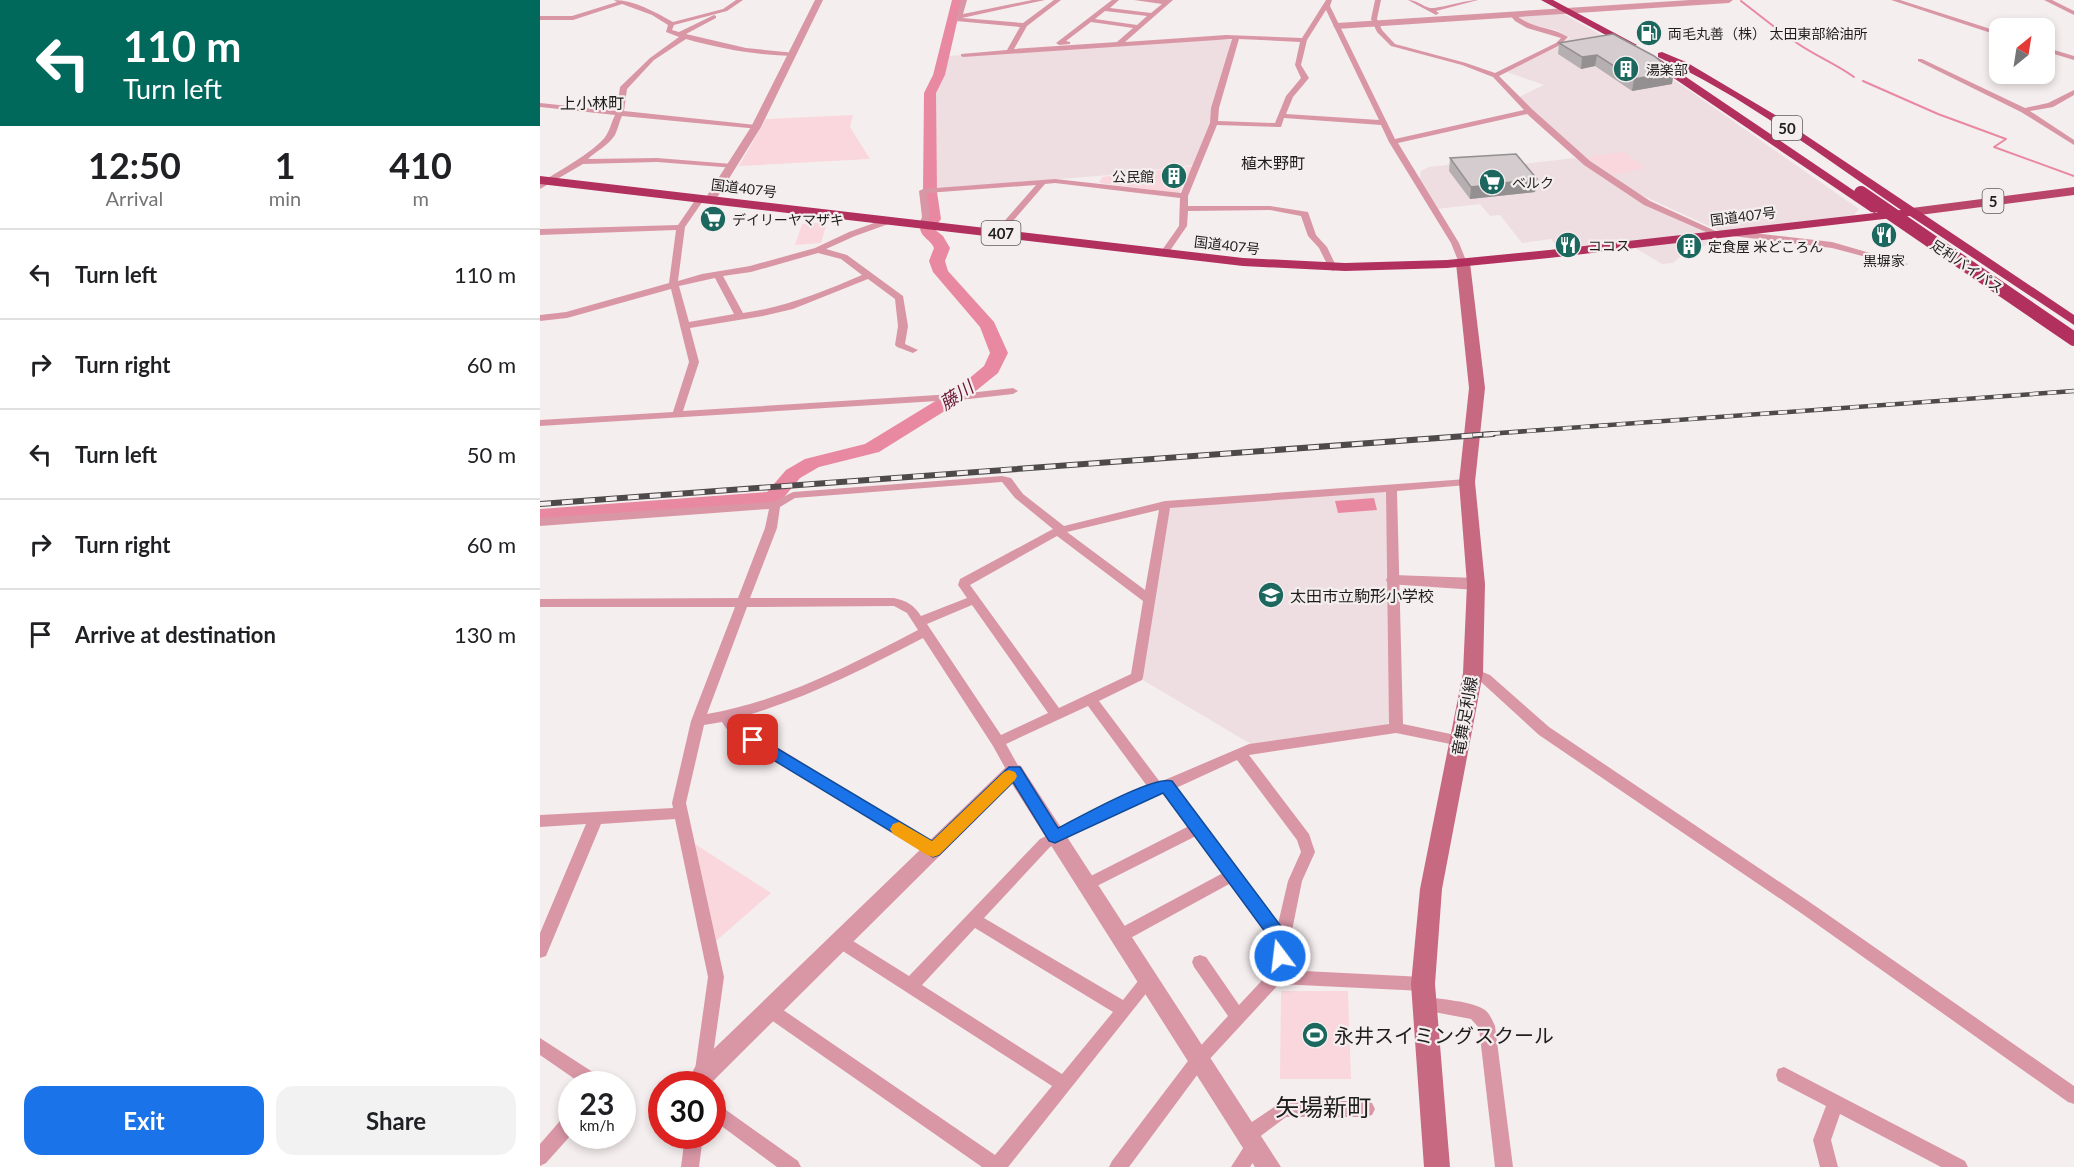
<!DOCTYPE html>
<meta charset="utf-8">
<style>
body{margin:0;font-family:Lato,"Noto Sans JP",sans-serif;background:#f2f2f2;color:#202124;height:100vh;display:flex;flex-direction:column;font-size:22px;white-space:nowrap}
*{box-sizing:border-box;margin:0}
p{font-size:20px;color:#757577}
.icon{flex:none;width:33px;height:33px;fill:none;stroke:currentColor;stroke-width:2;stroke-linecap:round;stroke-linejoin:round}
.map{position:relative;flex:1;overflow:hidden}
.side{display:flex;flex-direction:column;background:#fff;width:540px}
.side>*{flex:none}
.hud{background:#00695c;color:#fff;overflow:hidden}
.needle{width:39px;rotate:30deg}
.buttons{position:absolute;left:1449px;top:18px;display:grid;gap:12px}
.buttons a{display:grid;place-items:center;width:66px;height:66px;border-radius:12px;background:#fff;box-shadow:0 3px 9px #0003;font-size:30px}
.speed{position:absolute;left:18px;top:1071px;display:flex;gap:12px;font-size:30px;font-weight:700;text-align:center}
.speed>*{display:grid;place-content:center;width:78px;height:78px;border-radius:50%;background:#fff;box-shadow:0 3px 9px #0003;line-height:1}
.speed small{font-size:15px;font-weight:400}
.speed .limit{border:9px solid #d22;background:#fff;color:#111}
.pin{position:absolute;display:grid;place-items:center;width:51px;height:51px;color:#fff;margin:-26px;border-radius:12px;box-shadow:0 3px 9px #0006}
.me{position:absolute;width:66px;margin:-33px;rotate:345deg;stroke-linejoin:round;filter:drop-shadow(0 0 4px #0008)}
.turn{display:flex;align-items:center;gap:21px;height:126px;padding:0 24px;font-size:27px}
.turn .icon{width:78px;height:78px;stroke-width:2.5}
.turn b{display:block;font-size:42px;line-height:51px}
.eta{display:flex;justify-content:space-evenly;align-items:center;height:102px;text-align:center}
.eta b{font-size:36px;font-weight:700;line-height:42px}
.action{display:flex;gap:12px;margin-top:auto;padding:12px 24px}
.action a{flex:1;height:69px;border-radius:18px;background:#1a73e8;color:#fff;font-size:24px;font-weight:700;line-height:69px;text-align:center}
.action a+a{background:#f2f2f2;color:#202124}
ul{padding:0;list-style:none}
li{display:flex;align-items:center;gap:18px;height:90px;padding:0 24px;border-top:2px solid #e0e0e0}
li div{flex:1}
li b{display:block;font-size:22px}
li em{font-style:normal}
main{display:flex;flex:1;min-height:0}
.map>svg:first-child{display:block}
</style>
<main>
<section class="side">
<div class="hud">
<div class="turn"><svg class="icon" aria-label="left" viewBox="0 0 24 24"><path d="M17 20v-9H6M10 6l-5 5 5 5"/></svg><div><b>110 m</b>Turn left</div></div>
</div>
<div class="eta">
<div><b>12:50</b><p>Arrival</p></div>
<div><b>1</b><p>min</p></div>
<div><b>410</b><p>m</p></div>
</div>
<ul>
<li><svg class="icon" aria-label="left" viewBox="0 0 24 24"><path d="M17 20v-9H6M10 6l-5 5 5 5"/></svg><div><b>Turn left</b></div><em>110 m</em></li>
<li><svg class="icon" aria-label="right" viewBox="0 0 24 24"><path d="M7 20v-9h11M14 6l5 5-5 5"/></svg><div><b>Turn right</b></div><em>60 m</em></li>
<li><svg class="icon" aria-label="left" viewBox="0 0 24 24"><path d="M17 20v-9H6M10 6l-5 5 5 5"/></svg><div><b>Turn left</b></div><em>50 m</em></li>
<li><svg class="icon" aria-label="right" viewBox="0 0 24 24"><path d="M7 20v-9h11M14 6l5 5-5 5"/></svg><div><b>Turn right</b></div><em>60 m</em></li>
<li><svg class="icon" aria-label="arrive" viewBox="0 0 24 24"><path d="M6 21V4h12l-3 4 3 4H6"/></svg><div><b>Arrive at destination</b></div><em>130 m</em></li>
</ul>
<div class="action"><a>Exit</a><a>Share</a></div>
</section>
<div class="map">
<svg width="1534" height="1167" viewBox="0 0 1534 1167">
<rect width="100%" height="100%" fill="#f5eeef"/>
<!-- built -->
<g fill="#eedee1">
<path d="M1020,12L1070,40L1143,86L1319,209L1314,215L1182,232L1097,193L1044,158L979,97L1004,85L967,72L1030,38L1016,30L984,23L977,16Z"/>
<path d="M657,40H691L671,123L653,165L570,175L395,189V93L409,56Z"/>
<path d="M1035,158L1106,204L1160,227L1165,232L1021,251L1011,239L982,243L960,215L950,216L940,204L897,209L879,182L881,171L889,167L947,160L954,167Z"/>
<path d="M1175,238L1160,249L1141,256L1133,263L1122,264L1095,248Z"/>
<path d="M843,491L846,493L851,719L846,726L711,744L601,679L627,511L633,507Z"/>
</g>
<!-- green -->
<g fill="#f9d7dd">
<path d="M313,115L310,127L330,159L199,166L226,119Z"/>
<path d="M1084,152L1105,168L1073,175L1047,157Z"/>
<path d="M653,166L639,193L559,183L562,177Z"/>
<path d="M287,222L281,243L255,245L262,224Z"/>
<path d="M155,844L231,893L176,941Z"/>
<path d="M741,991H808L811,1079H740Z"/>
</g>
<!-- water -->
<path fill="#e989a1" d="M834,498L837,510L798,513L795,501Z"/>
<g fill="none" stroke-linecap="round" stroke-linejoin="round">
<!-- stream -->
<g stroke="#e989a1" stroke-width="2">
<path d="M1201,1L1246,36"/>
<path d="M1250,38C1270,54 1294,62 1314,77"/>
<path d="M1323,81L1398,114L1466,139L1454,147L1534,176"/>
</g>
<!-- river -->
<path fill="#e989a1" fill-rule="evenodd" d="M412,0H422L405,75L396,93L397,192L401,219L394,229L403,236L410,248L405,261L408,271L454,322L468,353L458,373L432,394L339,452L279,467L260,478L240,502L0,521V509L227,492L246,470L265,459L325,444L420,386L444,366L450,353L440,327L393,272L389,261L394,248C391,240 382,238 380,229L387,219L383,192L384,93L393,75Z"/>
<!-- minor -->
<g fill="#d997a6" fill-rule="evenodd">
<path d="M74,0C94,0 115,12 133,22L183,9L196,0H203L187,11L134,25L132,30L139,32L174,15L176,16V18L146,34L206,48L255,53V55L253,56C216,55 181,49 146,39L114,60L87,89L84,111L216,125L220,127L219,129L82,116C79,122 78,129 75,135C68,146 56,151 48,159L117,158L192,164H195V168L117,162L43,164L0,189V183C15,173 62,148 68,132C71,126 72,121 75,115L0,107V103L77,111L80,87L110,58L139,37L126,32L128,25L112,15L82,4L33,20H0V16H32L77,2Z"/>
<path d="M421,0H427L423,14L492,0H505L422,18L483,23L514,0H521L487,26L474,49L577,42L593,28L551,22L526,41L530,42V44L519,45L516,43L572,0H579L570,8L611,13L622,4L594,0H633L585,42L686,35L762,38L786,0H792L790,6L855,139L984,110L953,77L922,65L851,46L837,32L831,19L835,0H841L837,19L842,30L855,44L926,63L955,73L1016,43L1021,38L987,28L975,21L969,14L974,13C989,29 1011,26 1028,37L1020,45L959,76L993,110L1050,161L1110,201L1182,234L1175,236L1104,205L1044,165L987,114L858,143L919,243L927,263L923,266L919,263L911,243L849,142L841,125L744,118L741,127H738L677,125L648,196V206H730L768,212L776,235L787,247L797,268L793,271L789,268L779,248L768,236L761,216L730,210L648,211L647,226L627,255L624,256L620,253L639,226L640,198L515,183L505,184L461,235L454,233L496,185L387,193L390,217L386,226H380L379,224L382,217L379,191L383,189L515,179L641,193L670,123L671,108L692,39L423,57L421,56V54L467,50L480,27L416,21ZM786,10L839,120L746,114L753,97L769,78L761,65L767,40ZM565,11L607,16L597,25L555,19ZM699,39L760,42L755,65L761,78L746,96L735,123L678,121L679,108Z"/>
<path d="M868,0C877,0 882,6 890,8C898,9 926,0 938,0L896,11L899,13L896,15Z"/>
<path d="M1351,0H1360L1460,32V36Z"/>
<path d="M1504,0H1512L1534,11V15Z"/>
<path d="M1504,47L1534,56V60L1504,51Z"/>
<path d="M1378,59H1382L1485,108L1508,103L1534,90V95L1513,107L1490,111L1534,140V145L1481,112L1378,61Z"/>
<path d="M158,196L165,198L145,227L138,281L162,274L210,266L275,248L309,232L348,218H354V222L315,236L286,249L307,255L363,296L368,326L365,344L378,350L373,353L357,347L355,345L358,326L355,299L328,279L253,309L223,316L150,328L159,362L143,411L429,393L473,388L478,391L473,394L429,399L0,426V420L133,412L149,362L131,289L27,318L0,321V315L26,312L129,283L136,230L0,235V229L138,225ZM278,253L301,259L322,275C283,292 245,307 203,313L183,276L211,272ZM175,278L194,314L149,322L139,286Z"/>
<path d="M1187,230L1292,242L1368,264L1364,267L1292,248L1184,235L1183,233Z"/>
<path d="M462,476L471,478L483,494L524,526L625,501L927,479L932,482L927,485L857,491L863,724L925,737L927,741L925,745L920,746L856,733L709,755L769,834L775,852L762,881L744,970L883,977L889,979L891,984L889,989L883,991L739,984L666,1063L589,1167H569L572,1161L654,1053L688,1016L654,967L652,962L654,957L660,955L666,957L699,1005L728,974L734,943L691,883L585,941L580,943L575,941L572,936L575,931L683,873L656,836L551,889L546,891L541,889L539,885L541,881L649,826L623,792L610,796L510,847L444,918L583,1000L602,976L608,974L614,976L616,981L468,1167H442L224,1015L222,1010L224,1005L230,1003L236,1005L455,1155L512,1086L295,946L292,941L295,936L300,934L305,936L369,976L500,839L607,786L548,706L466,744L481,771L479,775L474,776L469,775L453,746L383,638C322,670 261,701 194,719L198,723L398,846L400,850L398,854L393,856L388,854L188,731L182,722L164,725L146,803L184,977L169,1084H153L168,977L135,819L61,824L8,951L6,956L0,958V933L46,824L0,827V815L133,808L132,803L151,721L195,607H0V599L198,598L225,528L229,509L0,526V518L233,502L253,492ZM462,482L475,498L513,529L420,579L418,585L427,598L381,616C374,605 367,601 354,598H210L237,528L240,507L255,498ZM846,492L849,724L709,744L620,782L559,701L602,680L603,677L630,508ZM619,510L605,590L527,532ZM517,536L603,601L591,674L519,708L430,585ZM432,605L508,713L461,735L387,624ZM354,606L367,613L378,630C310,665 243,701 167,714L207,607ZM697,760L757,840L761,852L748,881L738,924L636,788ZM435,928L573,1012L522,1074L382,985Z"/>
<path d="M933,668L950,675L1009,727L1271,903L1534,1086V1104L1528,1102L1261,913L999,735L940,681L928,676L927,673L928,670Z"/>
<path d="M884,997C899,999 933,1001 945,1010C949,1013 953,1021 955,1026L973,1167H955L939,1028L931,1019L878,1009L876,1004L878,999Z"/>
<path d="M0,1038L62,1078L64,1084H42L0,1055Z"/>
<path d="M1244,1067L1425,1161L1428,1167H1401L1300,1114L1291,1140L1298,1167H1280L1273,1140L1286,1106L1238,1081L1236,1075L1238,1069Z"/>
<path d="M172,1100L258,1161L261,1167H237L172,1119Z"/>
<path d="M743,1101H826L832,1103L835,1109L832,1115L826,1117H746L718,1138L721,1139L724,1145L710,1167H691L707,1142L703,1140L700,1134L703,1128Z"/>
<path d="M32,1112V1134L6,1163L0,1166V1144L26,1114Z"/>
<path d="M145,1136H163L159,1167H141Z"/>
</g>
<!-- tertiary -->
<g fill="#d997a6" fill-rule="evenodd">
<path d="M275,0H283L221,127L175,201H167L165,199L211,127Z"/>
<path d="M1150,0H1193L1189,3L797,29L793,26L797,23Z"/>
<path d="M854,575L936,578L942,580L944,584L942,588L936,590L848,584L846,580L848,576Z"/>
<path d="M474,764L481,766L741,1167H715L472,784L171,1083L167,1084L155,1083L151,1075L155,1067L467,766Z"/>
</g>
<!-- secondary -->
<path fill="#c86982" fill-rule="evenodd" d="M923,259L930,263L945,388L935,482L945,584L943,673L902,889L895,984L910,1167H884L871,984L880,889L923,673L927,584L919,482L929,388L916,263Z"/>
<!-- primary -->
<path fill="#b94569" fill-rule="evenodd" d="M1534,187V195L1372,216L1366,212L1372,208Z"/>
<!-- trunk -->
<g fill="#b2305e" fill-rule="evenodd">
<path d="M1001,0H1013L1097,45L1088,47Z"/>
<path d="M1122,52L1146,62L1237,116L1534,315V325L1370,216L1009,258L907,268L805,271L703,266L0,184V176L703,258L805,263L907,260L1009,250L1361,210C1283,157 1204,96 1118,57V53Z"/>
<path d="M1114,57L1118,58L1341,209L1335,213L1331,212L1110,62L1109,60Z"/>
</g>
<!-- rail-far1 casing -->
<g stroke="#4e4a4b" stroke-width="4.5">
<path id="rail-far1" d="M933,435L1534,391"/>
</g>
<!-- rail casing -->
<g stroke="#4e4a4b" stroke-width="6">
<path id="rail" d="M0,504L953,434"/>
</g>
<!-- rail-far1 -->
<use href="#rail-far1" stroke="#f5eeef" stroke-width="3" stroke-dasharray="9" stroke-linecap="butt"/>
<!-- rail -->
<use href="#rail" stroke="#f5eeef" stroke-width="4" stroke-dasharray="11" stroke-linecap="butt"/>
<!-- trunk-bridge -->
<path stroke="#b2305e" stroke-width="14" d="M1321,193L1534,339"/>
</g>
<!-- wall -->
<g fill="#b6afb1">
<path d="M1019,43L1114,56L1132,84L1092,91L1055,66L1041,69L1018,54Z"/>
<path d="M910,158L997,179L995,192L930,199L909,171Z"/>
</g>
<!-- shaded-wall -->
<g fill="#948f90">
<path d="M1057,55L1055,66L1041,69L1042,57Z"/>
<path d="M1134,72L1132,84L1092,91L1094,79Z"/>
<path d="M997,179L995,192L930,199L931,187Z"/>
</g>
<!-- building -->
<g fill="#d4ccce" stroke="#948f90" stroke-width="1.5">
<path d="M1073,34L1114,56L1134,72L1094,79L1057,55L1042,57L1019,43Z"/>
<path d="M976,154L997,179L931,187L910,158Z"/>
</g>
<!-- route -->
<path fill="#1a73e8" stroke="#114b97" stroke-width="1.5" d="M213,734L392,841L469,767H480L518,828C538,818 614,775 632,781L749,937C753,945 750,953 747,961L740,963L734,961L731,956L734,944L623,793L515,843L509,841L473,782L399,855L393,857L207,744L205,740L207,736Z"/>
<!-- slow -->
<path fill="#f59e0b" d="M469,770L475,772L477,776L475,780L399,855L393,857L387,855L353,834L350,829L353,824L359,822L392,841L464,772Z"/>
<!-- icons -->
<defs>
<g id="fuel-disc" transform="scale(1.35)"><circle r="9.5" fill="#1c675e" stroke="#f5eeef"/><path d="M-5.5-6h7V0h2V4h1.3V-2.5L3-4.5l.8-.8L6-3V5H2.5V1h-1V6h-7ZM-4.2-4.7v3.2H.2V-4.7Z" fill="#fff"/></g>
<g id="building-disc" transform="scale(1.35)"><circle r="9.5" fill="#1c675e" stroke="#f5eeef"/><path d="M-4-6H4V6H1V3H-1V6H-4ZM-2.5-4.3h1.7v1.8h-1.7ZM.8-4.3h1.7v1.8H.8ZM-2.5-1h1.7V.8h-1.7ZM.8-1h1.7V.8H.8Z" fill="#fff"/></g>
<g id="supermarket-disc" transform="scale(1.35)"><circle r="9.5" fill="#1c675e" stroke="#f5eeef"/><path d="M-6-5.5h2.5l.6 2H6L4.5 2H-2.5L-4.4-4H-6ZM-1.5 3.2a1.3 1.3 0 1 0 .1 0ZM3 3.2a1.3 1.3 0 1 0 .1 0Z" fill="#fff"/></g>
<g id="restaurant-disc" transform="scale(1.35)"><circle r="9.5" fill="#1c675e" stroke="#f5eeef"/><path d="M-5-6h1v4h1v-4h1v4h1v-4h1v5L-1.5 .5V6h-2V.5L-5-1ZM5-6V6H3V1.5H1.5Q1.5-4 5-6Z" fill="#fff"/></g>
<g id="school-disc" transform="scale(1.35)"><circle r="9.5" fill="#1c675e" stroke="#f5eeef"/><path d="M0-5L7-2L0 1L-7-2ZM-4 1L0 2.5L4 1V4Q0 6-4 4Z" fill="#fff"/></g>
<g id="stadium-disc" transform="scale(1.35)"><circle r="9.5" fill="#1c675e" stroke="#f5eeef"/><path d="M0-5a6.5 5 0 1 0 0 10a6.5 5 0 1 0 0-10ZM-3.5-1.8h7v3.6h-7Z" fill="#fff"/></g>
</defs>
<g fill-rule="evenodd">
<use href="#fuel-disc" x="1109" y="33"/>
<use href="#building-disc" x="1086" y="69"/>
<use href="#building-disc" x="634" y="176"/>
<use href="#supermarket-disc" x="952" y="182"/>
<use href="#supermarket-disc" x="173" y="219"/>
<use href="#restaurant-disc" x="1344" y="235"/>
<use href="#restaurant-disc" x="1028" y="245"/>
<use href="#building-disc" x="1149" y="246"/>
<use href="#school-disc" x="731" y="595"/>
<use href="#stadium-disc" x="775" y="1035"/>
</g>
<g text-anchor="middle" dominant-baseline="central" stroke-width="4.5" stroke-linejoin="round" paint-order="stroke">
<!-- far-poi labels -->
<g font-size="14" fill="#201d1d" stroke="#f5eeef" text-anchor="start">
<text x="1128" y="33">両毛丸善（株） 太田東部給油所</text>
<text x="1106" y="69">湯楽部</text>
<text x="614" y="176" text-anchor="end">公民館</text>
<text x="972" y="182">ベルク</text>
<text x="192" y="219">デイリーヤマザキ</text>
<text x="1048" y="245">ココス</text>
<text x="1168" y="246">定食屋 米どころん</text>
<text x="1344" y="260" text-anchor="middle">黒塀家</text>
</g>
<!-- far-street labels -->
<g font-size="14" fill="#201d1d" stroke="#f5eeef">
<text transform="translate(204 188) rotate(7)">国道407号</text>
<text transform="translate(1203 216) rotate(-7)">国道407号</text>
<text transform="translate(687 245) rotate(7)">国道407号</text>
<text transform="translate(1427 266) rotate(34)">足利バイパス</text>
</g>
<!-- shield labels -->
<g fill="#f5eeef" stroke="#605c5c" stroke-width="1.5">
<rect x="1232" y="116" width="30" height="24" rx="4.5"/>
<rect x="1442.5" y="189" width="21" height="24" rx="4.5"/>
<rect x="441.5" y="221" width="39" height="24" rx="4.5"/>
</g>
<g font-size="15" font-weight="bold" fill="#201d1d">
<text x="1247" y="128">50</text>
<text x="1453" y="201">5</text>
<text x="461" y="233">407</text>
</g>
<!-- far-quarter labels -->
<g font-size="16" fill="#201d1d" stroke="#f5eeef">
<text x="52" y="102">上小林町</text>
<text x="733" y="162">植木野町</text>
</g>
<!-- poi labels -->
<g font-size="16" fill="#201d1d" stroke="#f5eeef" text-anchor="start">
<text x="750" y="595">太田市立駒形小学校</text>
</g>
<!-- street labels -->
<g font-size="16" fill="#201d1d" stroke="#f5eeef">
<text transform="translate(924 716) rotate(-80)">竜舞足利線</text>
</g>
<!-- water labels -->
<g font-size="18" font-style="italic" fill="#691533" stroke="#f5eeef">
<text transform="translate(416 395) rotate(-34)">藤川</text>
</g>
<!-- near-poi labels -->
<g font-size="20" fill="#201d1d" stroke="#f5eeef" text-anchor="start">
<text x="794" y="1035">永井スイミングスクール</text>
</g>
<!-- near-quarter labels -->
<g font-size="24" fill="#201d1d" stroke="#f5eeef">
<text x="783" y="1106">矢場新町</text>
</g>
</g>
</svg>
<div class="buttons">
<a><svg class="needle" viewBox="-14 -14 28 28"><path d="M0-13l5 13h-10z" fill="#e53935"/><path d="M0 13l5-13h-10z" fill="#757577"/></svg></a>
</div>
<div class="speed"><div>23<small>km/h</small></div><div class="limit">30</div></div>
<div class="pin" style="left:213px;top:740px;background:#d93025"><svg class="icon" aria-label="arrive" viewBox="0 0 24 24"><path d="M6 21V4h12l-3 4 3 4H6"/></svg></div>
<svg class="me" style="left:740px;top:956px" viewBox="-20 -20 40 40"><circle r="17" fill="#1a73e8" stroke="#fff" stroke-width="3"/><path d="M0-11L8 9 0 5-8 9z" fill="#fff"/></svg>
</div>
</main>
